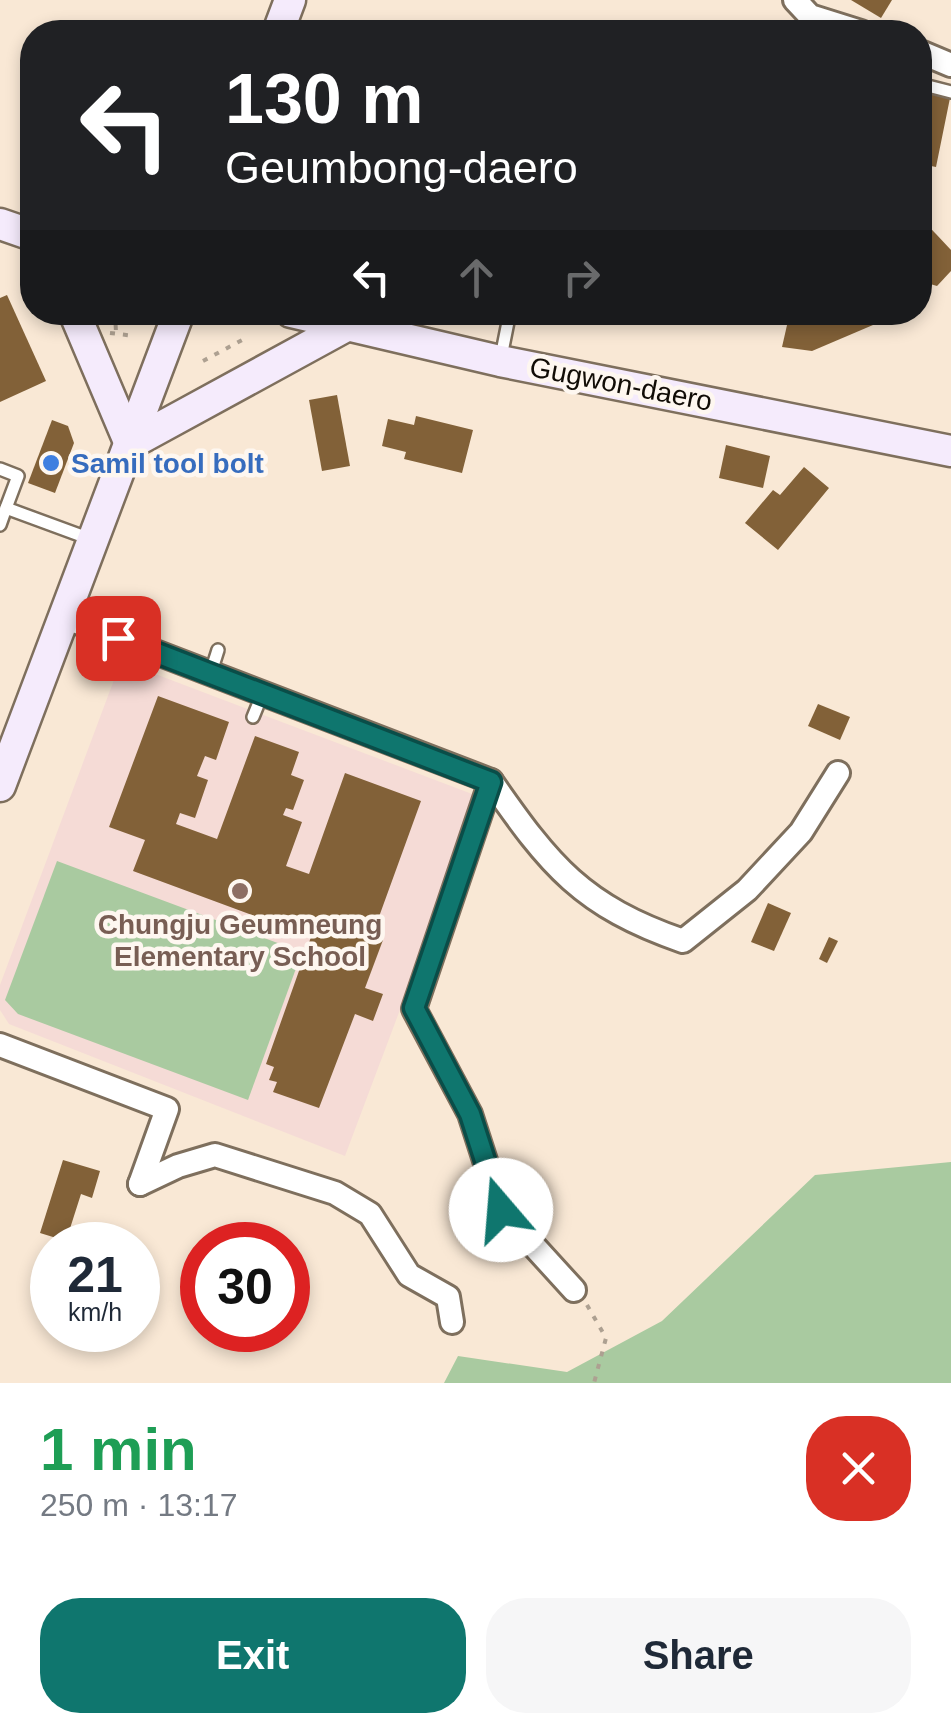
<!DOCTYPE html>
<meta charset="utf-8">
<style>
body{margin:0;font-family:Arial,sans-serif;background:#f6f6f7;color:#1f2937;height:100vh;display:flex;flex-direction:column;font-size:38px;white-space:nowrap}
*{box-sizing:border-box;margin:0}
p{font-size:32px;color:#747a83}
.icon{flex:none;width:55px;height:55px;fill:none;stroke:currentColor;stroke-width:2;stroke-linecap:round;stroke-linejoin:round}
.map{position:relative;height:1383px;overflow:hidden}
.details{display:flex;flex-direction:column;background:#fff;flex:1}
.details>*{flex:none}
.top-card{position:absolute;left:20px;top:20px;width:912px;height:305px;border-radius:40px;box-shadow:0 5px 15px #0003;background:#202124;color:#fff;overflow:hidden}
.speed{position:absolute;left:30px;top:1222px;display:flex;gap:20px;font-size:50px;font-weight:700;text-align:center}
.speed>*{display:grid;place-content:center;width:130px;height:130px;border-radius:50%;background:#fff;box-shadow:0 5px 15px #0003;line-height:1}
.speed small{font-size:25px;font-weight:400}
.speed .limit{border:15px solid #d22;background:#fff;color:#111}
.pin{position:absolute;display:grid;place-items:center;width:85px;height:85px;color:#fff;margin:-42px;border-radius:20px;box-shadow:0 5px 15px #0006}
.me{position:absolute;width:110px;margin:-55px;rotate:342deg;stroke-linejoin:round;filter:drop-shadow(0 0 8px #0008)}
.turn{display:flex;align-items:center;gap:35px;height:210px;padding:0 40px;font-size:45px}
.turn .icon{width:130px;height:130px;stroke-width:2.5}
.turn b{display:block;font-size:70px;line-height:85px}
.lanes{display:flex;align-items:center;height:95px;padding:0 40px;background:#0003;justify-content:center;gap:50px;direction:ltr}
.lanes .off{opacity:.35}
.round{display:grid;place-items:center;flex:none;width:105px;height:105px;border-radius:40px;background:#f6f6f7}
.head{display:flex;align-items:center;justify-content:space-between;height:170px;padding:0 40px}
h1{font-size:60px;font-weight:700;line-height:75px;color:#1e9e55}
.cta{display:flex;gap:20px;margin-top:auto;padding:20px 40px}
.cta a{flex:1;height:115px;border-radius:40px;background:#0f766e;color:#fff;font-size:40px;font-weight:700;line-height:115px;text-align:center}
.cta a+a{background:#f6f6f7;color:#1f2937}
.map>svg:first-child{display:block}
</style>
<div class="map">
<svg width="951" height="1383" viewBox="0 0 951 1383">
<rect width="100%" height="100%" fill="#f9e8d5"/>
<!-- education -->
<path fill="#f5dbd6" d="M121,661L480,797L345,1156L9,1024L0,1010V985Z"/>
<!-- green -->
<g fill="#a9caa0">
<path d="M57,861L302,952L248,1100L18,1014L5,1000Z"/>
<path d="M951,1162V1383H444L458,1356L567,1372L662,1321L815,1175Z"/>
</g>
<!-- building -->
<g fill="#826138">
<path d="M851,0H892L881,18Z"/>
<path d="M920,92L950,98L936,167L926,165L921,180Z"/>
<path d="M920,217L951,250V271L937,286L920,281Z"/>
<path d="M7,295L46,381L0,402V298Z"/>
<path d="M790,312H886L873,325L812,351L782,347Z"/>
<path d="M337,395L350,466L322,471L309,400Z"/>
<path d="M416,416L473,430L462,473L404,459L406,452L382,446L388,419L414,425Z"/>
<path d="M52,420L68,426L74,443L55,493L28,483Z"/>
<path d="M726,445L770,456L763,488L719,478Z"/>
<path d="M804,467L829,488L778,550L745,523L773,490L780,495Z"/>
<path d="M158,696L229,722L216,760L205,756L197,776L208,780L195,818L180,813L176,824L217,839L255,736L299,752L291,775L304,780L293,810L286,808L283,815L302,822L286,866L309,874L345,773L421,801L372,936L383,940L365,988L383,994L373,1021L355,1014L319,1108L273,1092L277,1082L269,1080L274,1067L266,1064L311,937L133,871L145,840L109,827Z"/>
<path d="M818,704L850,717L840,740L808,726Z"/>
<path d="M768,903L791,913L774,951L751,942Z"/>
<path d="M829,937L838,941L827,963L819,959Z"/>
<path d="M63,1160L100,1171L92,1198L81,1194L66,1241L40,1233Z"/>
</g>
<g fill="none" stroke-linecap="round" stroke-linejoin="round">
<!-- lane casing -->
<g stroke="#7e6f5d" stroke-width="16">
<g id="lane">
<path d="M920,84L951,92"/>
<path d="M501,357L510,312"/>
<path d="M0,469L18,476L6,508"/>
<path d="M0,525L6,508L93,540"/>
<path d="M210,675L218,650"/>
<path d="M253,717L262,695"/>
</g>
</g>
<!-- street casing -->
<g stroke="#7e6f5d" stroke-width="28">
<g id="street">
<path d="M795,0L810,16L861,32"/>
<path d="M920,52L951,65"/>
<path d="M64,617L491,781C550,866 582,906 683,941L747,890L801,832L838,773"/>
<path d="M491,781L414,1009L470,1114L501,1210L574,1290"/>
<path d="M0,1045L167,1109L140,1184"/>
<path d="M140,1184L178,1166L215,1155L335,1193L370,1214L409,1275L448,1297L452,1322"/>
</g>
</g>
<!-- secondary casing -->
<g stroke="#7e6f5d" stroke-width="35">
<g id="secondary">
<path d="M278,32L290,0"/>
<path d="M0,224L32,235"/>
<path d="M74,312L130,444"/>
<path d="M291,312L500,361L951,451"/>
<path d="M130,444L348,325"/>
<path d="M0,786L179,312"/>
</g>
</g>
<!-- path -->
<g stroke="#ada091" stroke-width="4" stroke-dasharray="5 8" stroke-linecap="butt">
<path d="M115,312L116,333"/>
<path d="M110,333L135,336"/>
<path d="M203,361L244,339"/>
<path d="M587,1305L606,1338L594,1383"/>
</g>
<!-- lane -->
<use href="#lane" stroke="#fff" stroke-width="11"/>
<!-- street -->
<use href="#street" stroke="#fff" stroke-width="22"/>
<!-- secondary -->
<use href="#secondary" stroke="#f5ebfc" stroke-width="30"/>
</g>
<g fill="none" stroke-linecap="round" stroke-linejoin="round">
<!-- route casing -->
<g stroke="#0a4d48" stroke-width="25">
<path id="route" d="M118,638L491,782L414,1008L470,1114L501,1210"/>
</g>
<!-- route -->
<use href="#route" stroke="#0f766e" stroke-width="18"/>
</g>
<!-- markers -->
<circle fill="#3f7fe0" stroke="#fef7f0" stroke-width="4" cx="51" cy="463" r="10"/>
<circle fill="#8d6e63" stroke="#fef7f0" stroke-width="4" cx="240" cy="891" r="10"/>
<g text-anchor="middle" dominant-baseline="central" stroke-width="9" stroke-linejoin="round" paint-order="stroke">
<!-- street labels -->
<g font-size="28" fill="#110c06" stroke="#fef7f0">
<text transform="translate(621 384) rotate(11)">Gugwon-daero</text>
</g>
<!-- shop labels -->
<g font-size="28" font-weight="bold" fill="#366cbe" stroke="#fef7f0" text-anchor="start">
<text x="71" y="463">Samil tool bolt</text>
</g>
<!-- education labels -->
<g font-size="28" font-weight="bold" fill="#785e54" stroke="#fef7f0">
<text x="240" y="924">Chungju Geumneung<tspan x="240" dy="32">Elementary School</tspan></text>
</g>
</g>
</svg>
<div class="speed"><div>21<small>km/h</small></div><div class="limit">30</div></div>
<div class="pin" style="left:118px;top:638px;background:#d93025"><svg class="icon" aria-label="arrive" viewBox="0 0 24 24"><path d="M6 21V4h12l-3 4 3 4H6"/></svg></div>
<svg class="me" style="left:501px;top:1210px" viewBox="-20 -20 40 40"><circle r="19" fill="#fff"/><path d="M0-13L10 11 0 6-10 11z" fill="#0f766e"/></svg>
<div class="top-card">
<div class="turn"><svg class="icon" aria-label="left" viewBox="0 0 24 24"><path d="M17 20v-9H6M10 6l-5 5 5 5"/></svg><div><b>130 m</b>Geumbong-daero</div></div>
<div class="lanes"><svg class="icon" aria-label="left" viewBox="0 0 24 24"><path d="M17 20v-9H6M10 6l-5 5 5 5"/></svg><svg class="icon off" aria-label="ahead" viewBox="0 0 24 24"><path d="M12 20V5M6 11l6-6 6 6"/></svg><svg class="icon off" aria-label="right" viewBox="0 0 24 24"><path d="M7 20v-9h11M14 6l5 5-5 5"/></svg></div>
</div>
</div>
<section class="details">
<div class="head"><div><h1>1 min</h1><p>250 m · 13:17</p></div><a class="round" style="background:#d93025;color:#fff"><svg class="icon" aria-label="close" viewBox="0 0 24 24"><path d="M6 6l12 12M18 6L6 18"/></svg></a></div>
<div class="cta"><a>Exit</a><a>Share</a></div>
</section>
